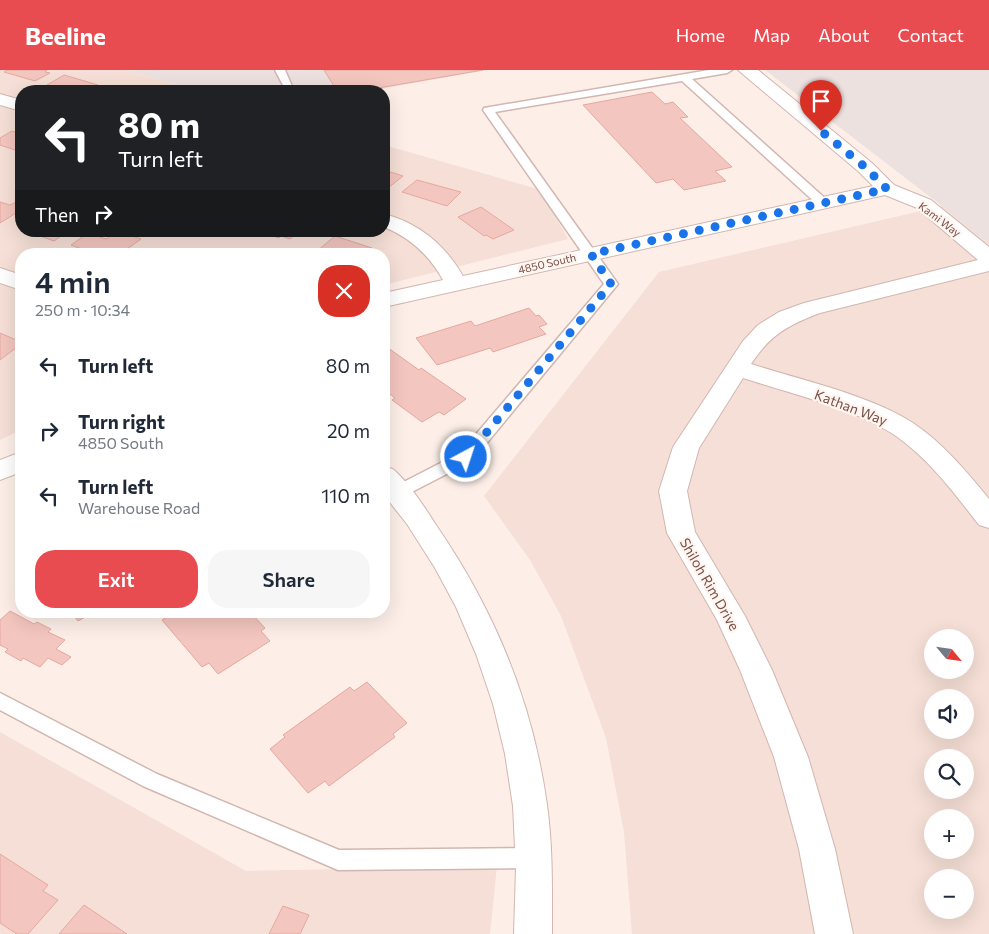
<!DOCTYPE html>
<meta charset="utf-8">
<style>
body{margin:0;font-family:Commissioner,sans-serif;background:#f6f6f7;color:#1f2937;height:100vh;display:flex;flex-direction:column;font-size:19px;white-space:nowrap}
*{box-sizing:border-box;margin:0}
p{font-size:16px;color:#747a83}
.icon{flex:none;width:28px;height:28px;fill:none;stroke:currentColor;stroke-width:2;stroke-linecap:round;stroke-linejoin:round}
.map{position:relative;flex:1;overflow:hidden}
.sheet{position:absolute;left:15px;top:178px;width:375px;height:370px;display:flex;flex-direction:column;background:#fff;border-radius:20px;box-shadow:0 5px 20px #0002}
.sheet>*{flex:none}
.banner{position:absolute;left:15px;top:15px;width:375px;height:152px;border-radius:20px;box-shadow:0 5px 20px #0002;background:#202124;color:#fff;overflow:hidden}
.needle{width:32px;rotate:119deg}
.tools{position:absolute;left:924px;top:559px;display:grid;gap:10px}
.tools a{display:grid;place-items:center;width:50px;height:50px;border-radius:50%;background:#fff;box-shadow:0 5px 20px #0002;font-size:25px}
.pin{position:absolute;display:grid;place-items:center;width:42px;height:42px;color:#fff;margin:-51px -21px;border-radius:50% 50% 50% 0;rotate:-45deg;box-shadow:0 0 5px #0007}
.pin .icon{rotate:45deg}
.me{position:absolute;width:55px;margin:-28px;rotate:40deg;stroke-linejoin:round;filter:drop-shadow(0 0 4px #0008)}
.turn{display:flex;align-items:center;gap:18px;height:105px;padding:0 20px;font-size:22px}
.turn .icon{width:65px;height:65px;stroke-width:2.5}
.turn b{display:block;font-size:35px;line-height:42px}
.then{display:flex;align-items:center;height:48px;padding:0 20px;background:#0003;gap:10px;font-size:19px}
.round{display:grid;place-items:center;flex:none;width:52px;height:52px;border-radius:20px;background:#f6f6f7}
.summary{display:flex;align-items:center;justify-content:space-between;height:85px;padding:0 20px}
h1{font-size:30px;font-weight:600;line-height:38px}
.cta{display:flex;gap:10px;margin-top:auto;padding:10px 20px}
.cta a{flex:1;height:58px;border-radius:20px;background:#e84c51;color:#fff;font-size:20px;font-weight:600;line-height:58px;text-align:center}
.cta a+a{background:#f6f6f7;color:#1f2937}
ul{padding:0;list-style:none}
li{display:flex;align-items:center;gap:15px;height:65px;padding:0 20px}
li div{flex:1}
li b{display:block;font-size:19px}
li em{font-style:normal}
header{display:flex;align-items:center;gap:30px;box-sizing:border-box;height:70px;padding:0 25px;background:#e84c51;color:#fff}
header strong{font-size:24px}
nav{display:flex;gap:28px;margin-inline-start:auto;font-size:18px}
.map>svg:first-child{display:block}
</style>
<header>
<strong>Beeline</strong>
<nav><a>Home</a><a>Map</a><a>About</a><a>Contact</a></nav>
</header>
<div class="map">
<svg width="989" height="864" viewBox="0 0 989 864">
<rect width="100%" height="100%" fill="#fdefe8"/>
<!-- residential -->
<g fill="#f5dfd6" fill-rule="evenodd">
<path d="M0,0H124L199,21H21V161H384V75L541,120L568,169L384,215V184H21V360L0,370Z"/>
<path d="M942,136L985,171L989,170V864H632L624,762L606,668L561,546L530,490L484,426L659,202ZM932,568H965V600H932ZM932,628H965V660H932ZM932,688H965V720H932ZM932,748H965V780H932ZM932,808H965V840H932Z"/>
<path d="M0,662L246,801L497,796L490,864H0Z"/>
</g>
<!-- industrial -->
<g fill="#ece1de">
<path d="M124,0H488L369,21H199Z"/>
<path d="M765,0H989V170L985,171L942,136Z"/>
</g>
<!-- building -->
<g fill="#f3c6bf" stroke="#e6a89f">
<path d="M7,0H47L45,2L50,3L35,11L4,2Z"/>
<path d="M324,0H483L361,21H337Z"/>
<path d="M64,5L98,15L87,21H68L47,15Z"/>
<path d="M652,22L665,34L673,32L688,47L680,48L732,97L715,101L726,111L684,120L673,109L656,113L583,35Z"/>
<path d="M12,61L21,64V82L0,75V68Z"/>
<path d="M384,100L403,106L388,118L384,117Z"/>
<path d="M417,110L461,122L447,136L402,122Z"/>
<path d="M0,132L10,135L16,132L21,134V140L0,153Z"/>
<path d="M481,137L514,160L493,169L486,165L484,166L458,147Z"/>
<path d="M26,161H68L54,171Z"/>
<path d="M118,161L141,169L120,184H95L71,175L88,163L106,169Z"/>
<path d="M259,161H299L290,169L281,166L279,168Z"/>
<path d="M335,166L372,178L369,180L378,183L324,184L317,181Z"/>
<path d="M529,238L536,246L539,245L547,254L539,257L546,264L493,282L490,278L437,295L416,268L471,251L475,256Z"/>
<path d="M0,263L21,272V274L0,290Z"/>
<path d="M384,275L419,300L421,298L466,329L444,345L439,342L422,352L392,330L395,328L386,321L384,322Z"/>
<path d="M10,541L34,554L37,552L51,559L48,562L65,570L56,579L71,587L62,595L48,588L40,597L23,588L21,591L5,582L8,579L0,575V550Z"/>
<path d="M70,541H105L97,546L94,542L78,551Z"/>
<path d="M162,541H249L265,558L261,561L270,571L218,604L209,593L202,597L162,550L167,547Z"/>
<path d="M367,612L407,653L393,664L395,667L329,716L325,711L308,723L270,679L285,667L283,665L350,617L354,621Z"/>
<path d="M0,784L48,815L43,821L58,830L28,864H17L0,853Z"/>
<path d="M84,835L127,864H59Z"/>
<path d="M283,836L309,845L300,864H269Z"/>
</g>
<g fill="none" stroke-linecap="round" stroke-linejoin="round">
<!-- service casing -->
<g stroke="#d2b6b0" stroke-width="3">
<g id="service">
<path d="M275,0H285L294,21H286Z"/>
<path d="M709,0H732L727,3L692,9L827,130L829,133L827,136H819L682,11L495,42L618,214L472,391L404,426L398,428L392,426L390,422L392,418L460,383L604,214L483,40L484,38Z"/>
<path d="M0,623L157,704L339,780L534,778L542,781L545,788L542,795L534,798L338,800L143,716L0,640Z"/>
</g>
</g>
<!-- minor casing -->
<g stroke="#d2b6b0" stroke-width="2">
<g id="minor">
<path d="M738,0H758L872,93L894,115L931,130L989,177V201L820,243C788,255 770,265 751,294C801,310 870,325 913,353C943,373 967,402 989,429V458L979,455C955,424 929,389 896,366C857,339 789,323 743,308L699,378L687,421L695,462L745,546L772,600L808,687L835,779L853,864H815L799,779L774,687L740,600L717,550L667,463L659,421L673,377L743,271L758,255L779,242L804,233L978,190L917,138L885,125L384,237V223L443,210C429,185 411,168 384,157V144C419,153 445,175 463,206L873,116L858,101Z"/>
<path d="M0,24L21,30V41L0,35Z"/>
</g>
</g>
<!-- tertiary casing -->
<g stroke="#d2b6b0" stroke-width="2">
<g id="tertiary">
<path d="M0,198L21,205V220L0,213Z"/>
<path d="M21,382V402L0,410V390Z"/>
<path d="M384,397C387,398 392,398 394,400C408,412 426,439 436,455C494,539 533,633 547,735C553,778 552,821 552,864H514L516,798L513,736L505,684L493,634L476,584L456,537L435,498L407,454L384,425Z"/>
</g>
</g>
<!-- service -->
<use href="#service" fill="#fff" fill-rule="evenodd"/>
<!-- minor -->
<use href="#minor" fill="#fff" fill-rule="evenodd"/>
<!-- tertiary -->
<use href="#tertiary" fill="#fff" fill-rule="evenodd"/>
</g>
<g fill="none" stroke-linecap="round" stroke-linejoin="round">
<!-- route -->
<path stroke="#1a73e8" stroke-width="9" stroke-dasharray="0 16.2" d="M466,387L611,214L591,184L887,119L865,97L821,61"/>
</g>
<g text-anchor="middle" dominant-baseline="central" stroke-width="4.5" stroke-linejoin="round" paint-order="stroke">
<!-- far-street labels -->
<g font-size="11" fill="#784f4b" stroke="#fff5ef">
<text transform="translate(940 149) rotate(37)">Kami Way</text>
<text transform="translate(547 193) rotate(-13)">4850 South</text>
</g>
<!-- street labels -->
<g font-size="14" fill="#784f4b" stroke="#fff5ef">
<text transform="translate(851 337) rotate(21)">Kathan Way</text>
<text transform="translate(710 514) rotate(60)">Shiloh Rim Drive</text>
</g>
</g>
</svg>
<div class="tools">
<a><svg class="needle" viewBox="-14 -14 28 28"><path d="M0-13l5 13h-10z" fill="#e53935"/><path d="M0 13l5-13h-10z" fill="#747a83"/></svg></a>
<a><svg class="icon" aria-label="sound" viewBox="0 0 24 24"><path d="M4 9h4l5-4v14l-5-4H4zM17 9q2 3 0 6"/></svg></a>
<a><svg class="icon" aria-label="search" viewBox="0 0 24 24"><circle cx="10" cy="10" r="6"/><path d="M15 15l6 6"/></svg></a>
<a>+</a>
<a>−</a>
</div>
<div class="pin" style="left:821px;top:61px;background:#d93025"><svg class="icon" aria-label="arrive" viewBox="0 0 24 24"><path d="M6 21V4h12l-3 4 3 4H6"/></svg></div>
<svg class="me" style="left:466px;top:387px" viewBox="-20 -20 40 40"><circle r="17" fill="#1a73e8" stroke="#fff" stroke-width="3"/><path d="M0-11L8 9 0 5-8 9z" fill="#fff"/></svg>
<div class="banner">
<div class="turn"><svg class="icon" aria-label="left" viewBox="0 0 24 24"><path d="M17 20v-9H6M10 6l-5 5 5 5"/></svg><div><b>80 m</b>Turn left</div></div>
<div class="then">Then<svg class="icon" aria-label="right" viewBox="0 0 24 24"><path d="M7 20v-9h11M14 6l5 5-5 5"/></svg></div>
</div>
<section class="sheet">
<div class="summary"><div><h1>4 min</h1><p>250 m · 10:34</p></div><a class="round" style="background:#d93025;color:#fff"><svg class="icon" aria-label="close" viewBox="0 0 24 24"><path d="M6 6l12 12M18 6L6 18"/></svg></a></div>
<ul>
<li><svg class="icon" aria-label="left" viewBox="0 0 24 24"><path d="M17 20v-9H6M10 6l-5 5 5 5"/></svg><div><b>Turn left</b></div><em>80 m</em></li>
<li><svg class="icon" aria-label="right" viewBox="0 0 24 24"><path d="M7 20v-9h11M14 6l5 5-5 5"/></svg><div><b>Turn right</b><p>4850 South</p></div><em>20 m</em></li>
<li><svg class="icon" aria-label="left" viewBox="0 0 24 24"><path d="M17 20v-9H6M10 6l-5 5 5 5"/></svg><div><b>Turn left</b><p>Warehouse Road</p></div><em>110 m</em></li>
</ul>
<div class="cta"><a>Exit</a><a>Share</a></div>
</section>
</div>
